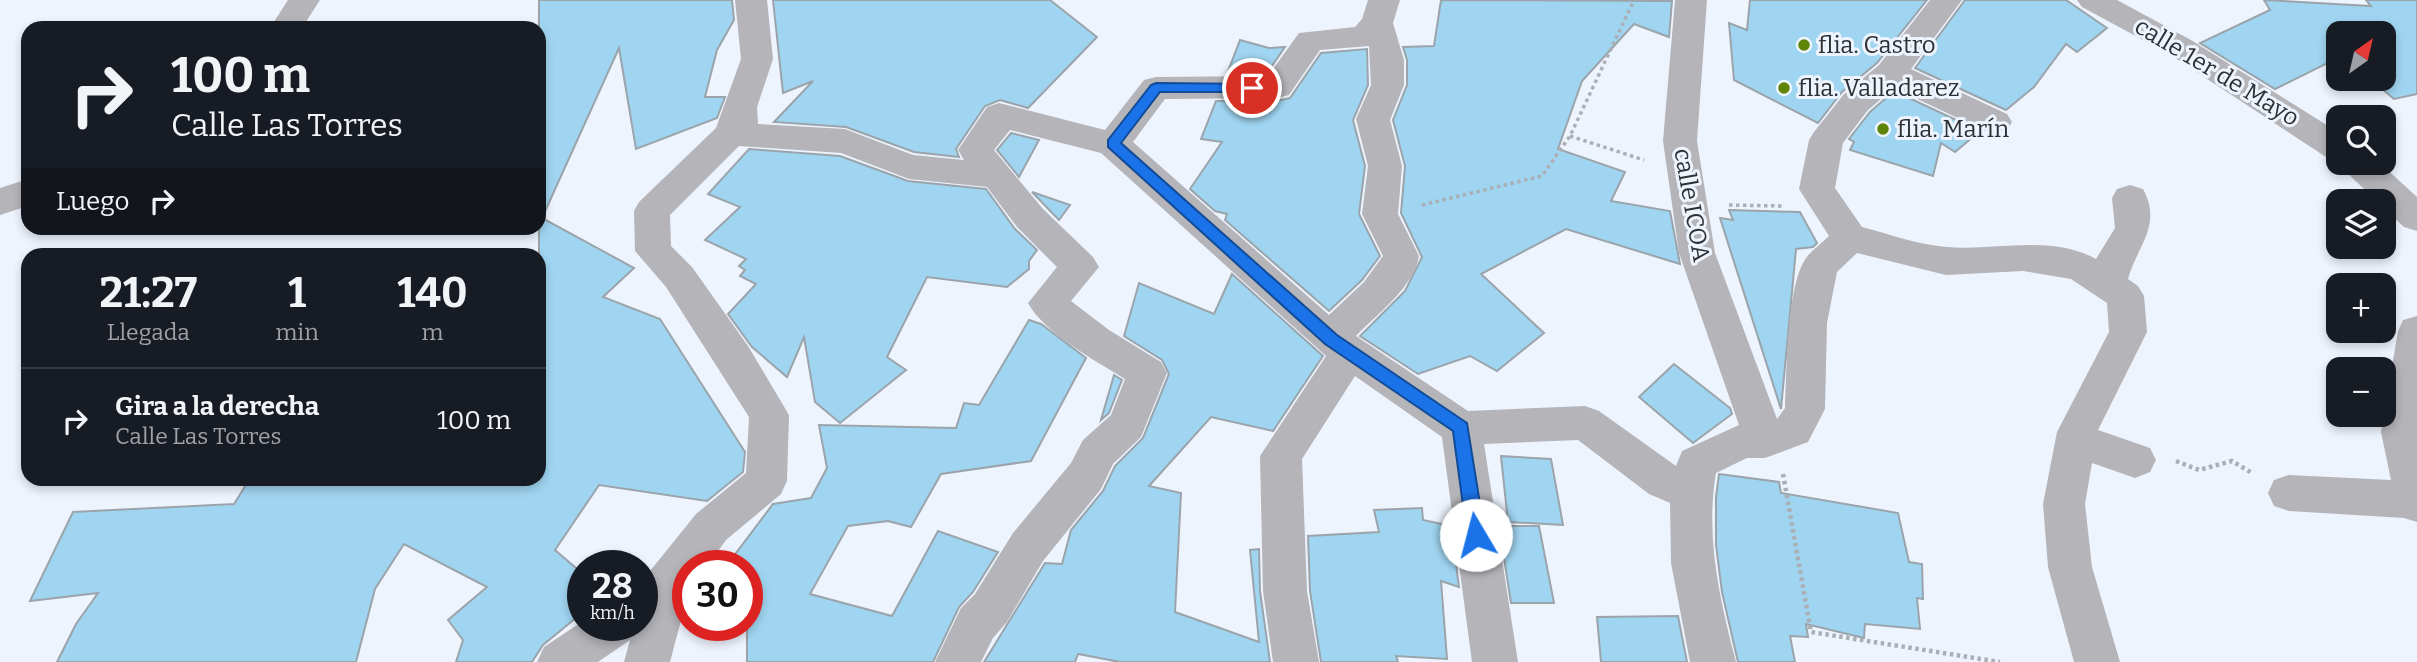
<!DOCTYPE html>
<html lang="es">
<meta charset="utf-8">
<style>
body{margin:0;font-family:Bitter,serif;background:#20242c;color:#f1f3f6;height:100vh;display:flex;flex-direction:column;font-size:26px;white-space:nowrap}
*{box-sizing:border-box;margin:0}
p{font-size:23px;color:#9ea1a6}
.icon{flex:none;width:38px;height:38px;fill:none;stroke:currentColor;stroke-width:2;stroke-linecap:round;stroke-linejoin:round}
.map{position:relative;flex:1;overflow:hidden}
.panel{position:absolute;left:21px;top:248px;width:525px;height:238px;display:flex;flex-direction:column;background:#171b24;border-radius:21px;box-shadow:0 4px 10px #0003}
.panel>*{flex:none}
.guide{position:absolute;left:21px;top:21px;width:525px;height:214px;border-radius:21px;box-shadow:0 4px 10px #0003;background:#171b24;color:#f1f3f6;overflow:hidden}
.needle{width:46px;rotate:34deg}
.tools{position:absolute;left:2326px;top:21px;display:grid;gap:14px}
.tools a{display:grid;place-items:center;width:70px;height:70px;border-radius:14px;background:#171b24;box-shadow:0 4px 10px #0003;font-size:35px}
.speed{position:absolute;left:567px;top:550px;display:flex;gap:14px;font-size:35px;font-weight:700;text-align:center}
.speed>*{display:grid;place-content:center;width:91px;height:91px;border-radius:50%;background:#171b24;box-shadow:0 4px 10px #0003;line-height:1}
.speed small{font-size:18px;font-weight:400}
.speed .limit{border:10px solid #d22;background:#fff;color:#111}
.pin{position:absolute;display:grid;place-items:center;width:60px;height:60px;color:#fff;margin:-30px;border:4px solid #fff;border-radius:50%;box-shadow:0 2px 7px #0007}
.me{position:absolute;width:77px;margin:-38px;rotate:352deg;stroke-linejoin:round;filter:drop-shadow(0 0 5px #0008)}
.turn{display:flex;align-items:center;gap:24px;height:147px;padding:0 35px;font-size:32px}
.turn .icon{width:91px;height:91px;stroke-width:2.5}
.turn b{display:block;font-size:49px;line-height:60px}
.then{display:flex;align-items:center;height:66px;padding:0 35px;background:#0003;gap:14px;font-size:26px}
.eta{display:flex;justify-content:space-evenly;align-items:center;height:119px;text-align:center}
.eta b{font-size:42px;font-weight:700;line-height:49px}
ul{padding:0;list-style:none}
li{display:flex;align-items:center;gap:21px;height:105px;padding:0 35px;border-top:2px solid #363941}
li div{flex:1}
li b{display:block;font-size:26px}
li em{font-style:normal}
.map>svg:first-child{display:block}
</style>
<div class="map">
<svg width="2417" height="662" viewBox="0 0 2417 662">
<rect width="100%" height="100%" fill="#eef4fe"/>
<!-- building -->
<g fill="#a0d5f1" stroke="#9aa4aa" stroke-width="2">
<path d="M539,0H732L734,20L717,50L705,97H725L717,118L636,149L619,48L542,218L634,268L603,297L660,319L745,452L743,472L707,501L599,485L555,550L583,574V612L543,645L532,662H456L463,640L448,620L487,587L404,544L375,589L356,662H57L76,624L98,593L30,601L73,512L234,504L249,480H539Z"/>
<path d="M773,0H1050L1097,37L1028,108L1000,100L985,106L956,149L959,157L914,152L846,127L774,122L813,81L783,93Z"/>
<path d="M1441,0L1672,1L1669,37L1634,24L1582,81L1558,149L1625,172L1611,201L1670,211L1680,264L1566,229L1481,274L1544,333L1497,371L1470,356L1418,374L1360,336L1405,291L1422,257L1401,213L1405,166L1393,120L1407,85V60L1403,47L1434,46Z"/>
<path d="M1750,0H1927L1877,63L1842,92L1818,123L1734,80L1729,23L1747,30Z"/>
<path d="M1965,0H2066L2107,28L2077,52L2066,44L2034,87L2006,110L1915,68Z"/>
<path d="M2264,0L2371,6L2366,0H2417V94L2394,99L2370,79H2384V33H2338V58L2275,89L2200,43L2270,10Z"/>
<path d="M1240,40L1269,48L1285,47L1267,73L1227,74Z"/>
<path d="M1367,49L1368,85L1353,120L1365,166L1359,214L1380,256L1362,280L1329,311L1225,220L1227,214L1215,211L1190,189L1222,142L1201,139L1216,101H1277L1290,98L1321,53Z"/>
<path d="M1894,91L1980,131L1955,152L1941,143L1933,176L1850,150L1854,142L1849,139L1870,112Z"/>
<path d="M1011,133L1039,140L1019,177L997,150Z"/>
<path d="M749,149L840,156L908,181L986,189L1015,229L1037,250L1029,261V269L1007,287L927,277L887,357L906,370L840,423L815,402L804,337L787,377L752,347L728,314L756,284L740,276L745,270L739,266L746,259L705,240L740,207L708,194Z"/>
<path d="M1032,192L1070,205L1059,220Z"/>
<path d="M1729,210L1800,212L1817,243L1813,247L1796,249L1781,409L1720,218L1733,220Z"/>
<path d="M1232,274L1323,356L1273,431L1211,417L1149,486L1181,493L1175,612L1259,642L1250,550L1259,549L1260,591L1270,662H1120L1078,654L1075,662H984L1045,563L1062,564L1071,530L1103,491L1115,466L1143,438L1169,374L1162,360L1124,336L1139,283L1214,314Z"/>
<path d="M1029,320L1041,324L1086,358L1031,461L941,474L911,527L888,521L848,526L810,594L892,616L938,531L998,552L973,592L959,607L933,662H747V565H727L773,504L811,498L827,468L819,425L956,428L964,403L979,405Z"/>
<path d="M1674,364L1730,408L1732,414L1693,443L1639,397Z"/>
<path d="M1114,375L1122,380L1109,413L1101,420Z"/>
<path d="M1501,456L1551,459L1563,525L1508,522Z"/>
<path d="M1719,474L1779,482L1781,493L1898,513L1909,562L1922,564L1923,599L1917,598L1920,629L1865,624L1864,638L1806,624L1808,637L1790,636L1795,662H1738L1722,592L1716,545V497Z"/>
<path d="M1422,508L1423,520L1451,526L1459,587L1441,581L1447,659L1396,656L1398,662H1321L1310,591L1308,536L1379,532L1374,510Z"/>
<path d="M1499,526H1539L1554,603H1511Z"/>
<path d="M1678,616L1687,662H1601L1597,617Z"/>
</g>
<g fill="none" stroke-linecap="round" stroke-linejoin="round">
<!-- path-far1 -->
<g stroke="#aaafb6" stroke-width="3.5" stroke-dasharray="3.5 3.5" stroke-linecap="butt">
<path d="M1570,136L1644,160"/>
<path d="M1422,205L1542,176L1570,136L1634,0"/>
<path d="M1729,205L1783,206"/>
</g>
<!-- path -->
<g stroke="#aaafb6" stroke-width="4.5" stroke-dasharray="3.5 3.5" stroke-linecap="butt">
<path d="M2176,461L2199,470L2232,461L2252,473"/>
<path d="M1783,474L1811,632L2000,662"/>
</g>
<!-- minor -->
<g fill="#b4b4b9" fill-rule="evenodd">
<path d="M288,0H320L302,28H270Z"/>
<path d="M735,0H767L773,59L757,107L758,124L845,129L913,155L964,160L958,150L987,107L999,103L1105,130L1144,80L1156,77L1268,76L1299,33L1355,27L1362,19L1368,0H1400L1393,23L1404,60V85L1390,120L1402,166L1398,214L1419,256C1414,287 1377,314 1356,336L1468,411L1585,406L1599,411L1676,466L1682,451L1739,425L1679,253L1663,141L1675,0H1707L1697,141L1715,253L1777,419L1785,408C1787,372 1786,287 1806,258C1812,250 1822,243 1829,236L1799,189L1809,140L1814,132L1844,94L1879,65L1930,0H1962L1911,69L2007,114L2012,122L2007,130L1995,134L1983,130L1894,88L1868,110L1843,143L1835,188L1862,227C1889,234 1919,245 1947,247C1996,251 2050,234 2096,259L2115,228L2112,198L2117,189L2130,185L2143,189C2163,225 2137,246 2128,279L2138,286L2144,296L2147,332L2098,430L2150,448L2156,460L2150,472L2135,478L2092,463L2085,504L2092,567L2120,662H2074L2048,567L2043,504L2057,432L2109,332L2107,303L2071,279L2023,271L1946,275L1857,253L1837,272L1827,323L1825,409L1808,442L1765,458H1747L1716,473C1705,537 1720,601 1736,662H1690L1671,563L1670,503L1649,494L1578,440L1484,444L1518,662H1472L1442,437L1355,376L1302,459L1307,591L1319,662H1273L1263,591L1260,456L1326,356L1101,153L1010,130L994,150L1043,209L1093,257L1099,267L1071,301L1109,330L1161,362L1167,373L1141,437L1113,464L1101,489L1043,561L1007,622L993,638L981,662H935L961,608L975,594L1013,533L1071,463L1083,440L1111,415L1125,379C1096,361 1044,333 1028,303L1057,267L1017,227L987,187L909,179L841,153L739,146L670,215L671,246L692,267L748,346L789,415L787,481L781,494L726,540L708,565H688V594L670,662H624L630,640L598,662H537L544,647L583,621V625H642V581L696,514L746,473L749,417L666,287L635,251L634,211L639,202L716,128L741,59ZM1369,46L1371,85L1356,119L1368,166L1362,214L1383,256L1364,282L1329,315L1133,142L1165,99L1277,98L1289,95L1320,50Z"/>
<path d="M2077,0H2117L2191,40L2338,132V160L2326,157L2169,54L2082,7Z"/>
<path d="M2341,163H2380L2417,197V231L2404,227L2384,208V201H2377L2346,172Z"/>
<path d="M28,179V206L0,215V188Z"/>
<path d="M2417,316V522L2404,518L2289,511L2274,506L2268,493L2274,480L2289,475L2391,480L2381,432L2398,331L2403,320Z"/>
</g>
</g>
<!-- route -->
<path fill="#1a73e8" stroke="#114b97" stroke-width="2" d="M1156,83L1257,84V91L1252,92H1160L1121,143L1337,335L1467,423L1485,535L1482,541H1469L1467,535L1453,431L1325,344L1108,147V140L1151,85Z"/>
<!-- markers -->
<g fill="#5e8408" stroke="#eef4fe" stroke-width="2.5">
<circle cx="1804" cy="45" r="7"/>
<circle cx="1784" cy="88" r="7"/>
<circle cx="1883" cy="129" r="7"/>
</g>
<g text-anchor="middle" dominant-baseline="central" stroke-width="6" stroke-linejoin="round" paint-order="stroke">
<!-- poi labels -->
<g font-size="24" fill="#2e3134" stroke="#eef4fe" text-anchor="start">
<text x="1818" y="45">flia. Castro</text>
<text x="1798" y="88">flia. Valladarez</text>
<text x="1897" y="129">flia. Marín</text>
</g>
<!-- street labels -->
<g font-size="24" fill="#2e3134" stroke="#eef4fe">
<text transform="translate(2217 72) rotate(31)">calle 1er de Mayo</text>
<text transform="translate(1692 205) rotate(80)">calle ICOA</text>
</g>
</g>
</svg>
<div class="tools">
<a><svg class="needle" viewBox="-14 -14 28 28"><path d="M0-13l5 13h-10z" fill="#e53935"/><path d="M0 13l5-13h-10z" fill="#9ea1a6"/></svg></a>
<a><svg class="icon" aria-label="search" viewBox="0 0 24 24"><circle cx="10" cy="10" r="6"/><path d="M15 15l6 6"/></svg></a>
<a><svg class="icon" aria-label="layers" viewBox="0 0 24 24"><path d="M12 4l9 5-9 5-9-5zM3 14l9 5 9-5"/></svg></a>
<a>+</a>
<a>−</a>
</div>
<div class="speed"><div>28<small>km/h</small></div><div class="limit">30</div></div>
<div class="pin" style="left:1252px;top:88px;background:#d93025"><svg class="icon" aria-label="arrive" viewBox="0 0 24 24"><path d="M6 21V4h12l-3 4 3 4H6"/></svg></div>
<svg class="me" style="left:1476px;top:535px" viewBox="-20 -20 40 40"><circle r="19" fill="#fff"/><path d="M0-13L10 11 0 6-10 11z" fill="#1a73e8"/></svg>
<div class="guide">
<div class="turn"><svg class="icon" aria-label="right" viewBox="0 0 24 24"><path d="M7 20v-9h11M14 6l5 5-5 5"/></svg><div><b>100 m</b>Calle Las Torres</div></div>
<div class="then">Luego<svg class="icon" aria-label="right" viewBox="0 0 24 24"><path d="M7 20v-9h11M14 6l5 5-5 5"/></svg></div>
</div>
<section class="panel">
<div class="eta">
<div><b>21:27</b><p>Llegada</p></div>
<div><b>1</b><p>min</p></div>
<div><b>140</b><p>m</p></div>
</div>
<ul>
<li><svg class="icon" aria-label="right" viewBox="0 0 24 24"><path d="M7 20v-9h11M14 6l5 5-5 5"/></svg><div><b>Gira a la derecha</b><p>Calle Las Torres</p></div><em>100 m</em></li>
</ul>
</section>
</div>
